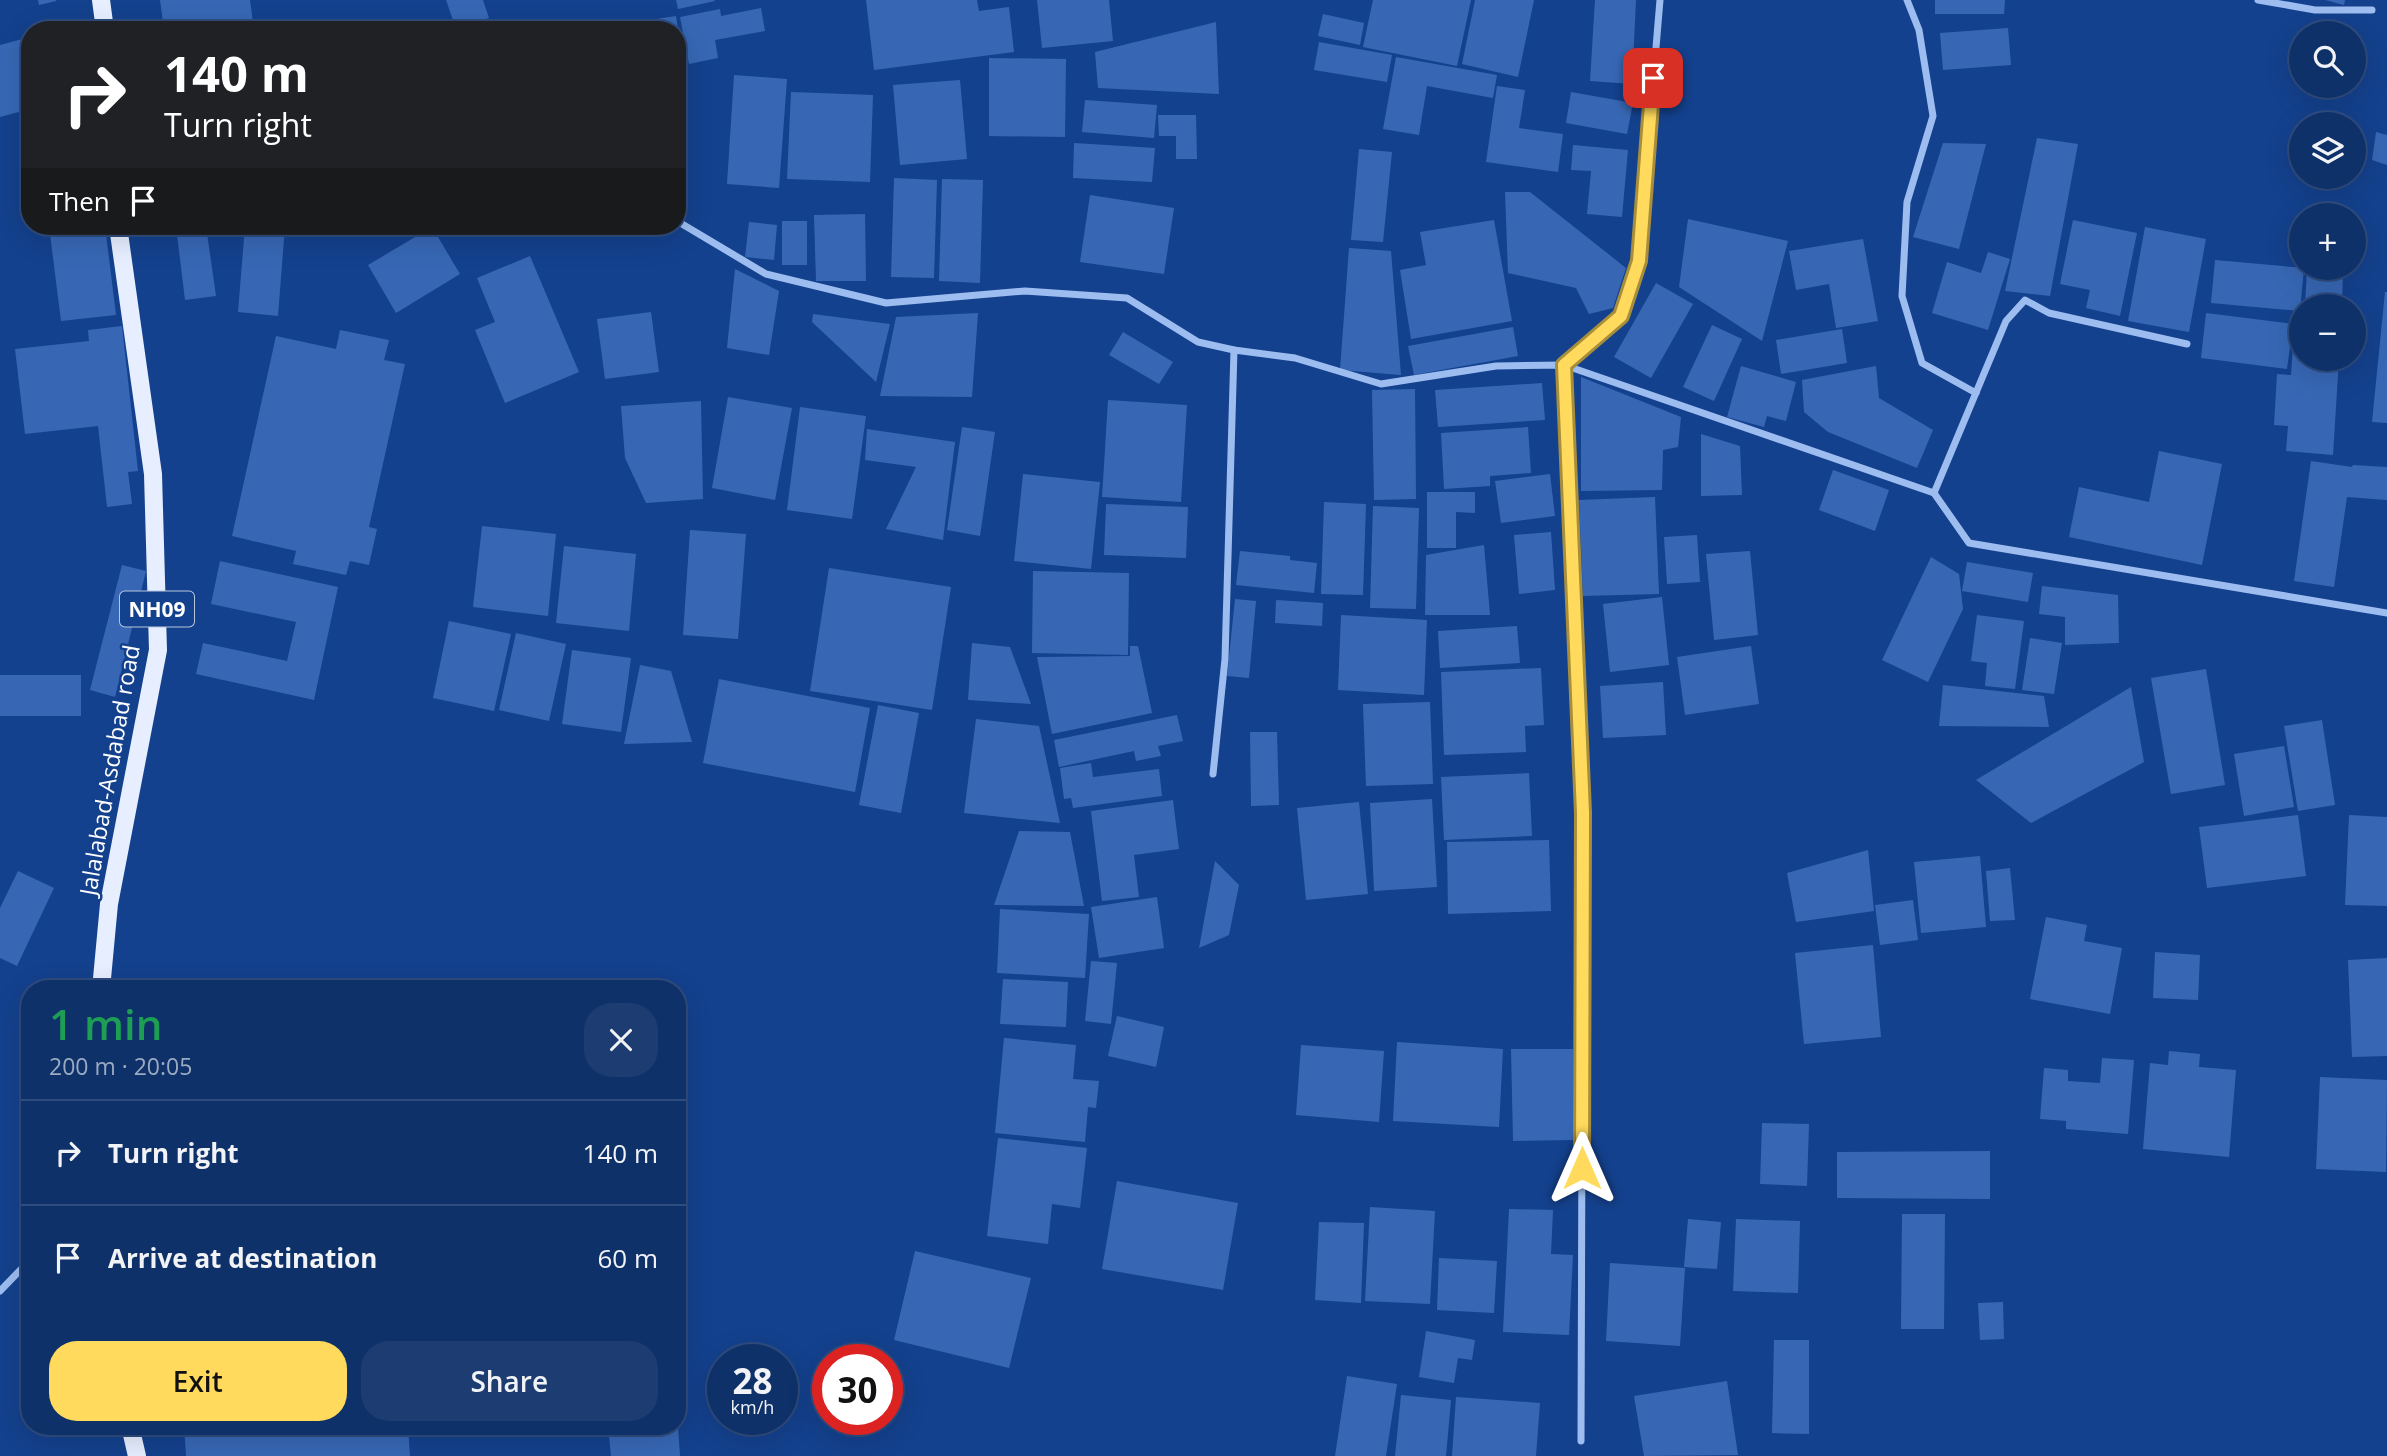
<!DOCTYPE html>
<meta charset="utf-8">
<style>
body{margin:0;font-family:"Open Sans",sans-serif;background:#1d3d72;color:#f1f3f6;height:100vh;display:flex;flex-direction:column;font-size:26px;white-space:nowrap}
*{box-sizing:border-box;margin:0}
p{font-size:23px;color:#9ba9c1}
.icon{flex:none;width:38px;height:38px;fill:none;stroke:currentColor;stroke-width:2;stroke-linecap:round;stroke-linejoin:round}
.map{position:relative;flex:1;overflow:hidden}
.panel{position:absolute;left:21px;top:980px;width:665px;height:455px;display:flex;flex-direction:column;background:#0f316a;border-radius:28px;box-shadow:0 7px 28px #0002,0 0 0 2px #2f4c7e}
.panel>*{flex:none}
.hud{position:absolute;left:21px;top:21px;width:665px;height:214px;border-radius:28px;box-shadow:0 7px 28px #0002,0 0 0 2px #2f4c7e;background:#202124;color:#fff;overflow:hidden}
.controls{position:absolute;left:2289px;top:21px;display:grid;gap:14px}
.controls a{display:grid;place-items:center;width:77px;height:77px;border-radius:50%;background:#0f316a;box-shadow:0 7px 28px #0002,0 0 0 2px #2f4c7e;font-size:35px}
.speed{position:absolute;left:707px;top:1344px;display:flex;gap:14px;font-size:35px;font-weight:700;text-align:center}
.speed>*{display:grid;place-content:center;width:91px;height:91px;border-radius:50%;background:#0f316a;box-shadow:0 7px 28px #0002,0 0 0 2px #2f4c7e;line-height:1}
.speed small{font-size:18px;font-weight:400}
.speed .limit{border:10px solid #d22;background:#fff;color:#111}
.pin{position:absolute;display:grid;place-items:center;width:60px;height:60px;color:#fff;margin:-30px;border-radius:14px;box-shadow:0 4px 10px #0006}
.me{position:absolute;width:77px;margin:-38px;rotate:0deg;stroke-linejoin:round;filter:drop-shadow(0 0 5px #0008)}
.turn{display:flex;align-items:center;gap:24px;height:147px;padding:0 28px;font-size:32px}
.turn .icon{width:91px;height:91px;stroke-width:2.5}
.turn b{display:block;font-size:49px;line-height:60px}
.then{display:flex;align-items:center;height:66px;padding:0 28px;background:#0003;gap:14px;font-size:26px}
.round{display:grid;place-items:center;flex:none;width:74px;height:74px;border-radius:28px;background:#1d3d72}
.headline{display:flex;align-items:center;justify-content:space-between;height:119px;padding:0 28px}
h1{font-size:42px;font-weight:600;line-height:52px;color:#1e9e55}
.button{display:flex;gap:14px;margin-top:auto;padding:14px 28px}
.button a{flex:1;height:80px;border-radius:28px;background:#ffda5c;color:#111;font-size:28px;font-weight:600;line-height:80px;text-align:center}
.button a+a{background:#1d3d72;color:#f1f3f6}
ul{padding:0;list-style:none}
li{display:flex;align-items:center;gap:21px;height:105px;padding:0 28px;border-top:2px solid #2f4c7e}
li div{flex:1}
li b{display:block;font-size:26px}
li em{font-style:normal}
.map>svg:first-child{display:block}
</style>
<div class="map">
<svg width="2387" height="1456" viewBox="0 0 2387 1456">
<rect width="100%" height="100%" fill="#14418d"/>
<!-- building -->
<g fill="#3767b4">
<path d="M38,0H56V1L39,5Z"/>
<path d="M160,0H250L254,30H164Z"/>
<path d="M446,0H483L489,18L456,29Z"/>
<path d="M676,0H714L715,1L678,9Z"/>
<path d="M866,0H977L979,11L1009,7L1014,52L874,70Z"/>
<path d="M1037,0H1109L1113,41L1042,48Z"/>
<path d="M1373,0H1471L1457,66L1363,47Z"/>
<path d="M1475,0H1534L1518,77L1462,64Z"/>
<path d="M1595,0H1636L1632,84L1590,81Z"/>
<path d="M1935,0H2005L2004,14H1935Z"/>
<path d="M2325,0H2345L2344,5Z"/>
<path d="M761,8L765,31L715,40L718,58L689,64L680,17L720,9L721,16Z"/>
<path d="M1323,14L1364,23L1360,45L1318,36Z"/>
<path d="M676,16L678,30H597L596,28Z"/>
<path d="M1216,22L1219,94L1098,88L1095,52Z"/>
<path d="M2008,28L2011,65L1943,70L1940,33Z"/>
<path d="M677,35L682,55H677Z"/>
<path d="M30,37V109L0,117V45Z"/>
<path d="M1319,42L1392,55L1387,82L1314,70Z"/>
<path d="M1396,57L1497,75L1493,98L1427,86L1419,135L1383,129Z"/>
<path d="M989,58L1066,59L1065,137L989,136Z"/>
<path d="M734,75L787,79L779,188L727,184Z"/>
<path d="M960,80L967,159L900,165L893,85Z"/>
<path d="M1497,86L1525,90L1519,128L1563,134L1558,172L1486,162Z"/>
<path d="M791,92L873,95L870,182L787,179Z"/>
<path d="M1571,92L1633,103L1627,134L1566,123Z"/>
<path d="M1085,100L1157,105L1154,138L1082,132Z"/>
<path d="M1158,115H1196L1197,159H1176V136H1159Z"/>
<path d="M2376,132L2387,135V165L2372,160Z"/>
<path d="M2037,138L2078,144L2050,296L2005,291Z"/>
<path d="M1074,143L1155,148L1152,182L1073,178Z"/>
<path d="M1943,143L1986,144L1959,249L1913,237Z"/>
<path d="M1573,145L1628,150L1622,217L1587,214L1591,171L1571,170Z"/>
<path d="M1359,149L1392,152L1383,242L1351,240Z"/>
<path d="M894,178L937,180L934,278L891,277Z"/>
<path d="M942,179L983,180L980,283L939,281Z"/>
<path d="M1505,192H1530L1626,268L1613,308L1589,314L1576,288L1508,273Z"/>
<path d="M1090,195L1174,208L1164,274L1080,262Z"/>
<path d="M865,214L866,281H816L814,215Z"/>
<path d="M1688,219L1788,241L1762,341L1679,287Z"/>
<path d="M1494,220L1512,321L1411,339L1400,270L1426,265L1420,232Z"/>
<path d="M2073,220L2137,233L2120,316L2086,308L2090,290L2060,284Z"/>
<rect x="782" y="221" width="25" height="44"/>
<path d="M749,222L777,225L774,260L745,257Z"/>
<path d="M49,226H105L116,315L61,321Z"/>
<path d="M176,226H206L216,296L185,300Z"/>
<path d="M245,226H285L278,316L238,312Z"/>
<path d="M432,227L460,274L396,313L368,265Z"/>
<path d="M2145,227L2206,239L2189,332L2128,321Z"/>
<path d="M1863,239L1878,321L1836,328L1829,284L1796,290L1789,251Z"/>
<path d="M1349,248L1391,251L1401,375L1340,370Z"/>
<path d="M1988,252L2010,259L1988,330L1932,313L1947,262L1981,273Z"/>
<path d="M530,256L579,372L505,403L475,330L495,322L477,278Z"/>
<path d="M2215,260L2304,268L2300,311L2211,303Z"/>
<path d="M735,269L779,291L769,355L727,348Z"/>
<path d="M2307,269L2343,270L2342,306H2305Z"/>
<path d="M1656,283L1693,304L1651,378L1614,357Z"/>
<path d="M2385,292H2387V423L2372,422Z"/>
<path d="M651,312L659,372L605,379L597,319Z"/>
<path d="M978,313L972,397L880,396L896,317Z"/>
<path d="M2206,313L2293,324L2287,369L2201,358Z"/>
<path d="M813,314L890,324L876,382L812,322Z"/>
<path d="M1712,325L1742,339L1714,401L1683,387Z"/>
<path d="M122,326L138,471L128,472L132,504L107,507L98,426L25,434L15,349L89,341L88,330Z"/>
<path d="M1513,327L1518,356L1414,375L1408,346Z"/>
<path d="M1842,329L1847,363L1781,374L1776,340Z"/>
<path d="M340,330L389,340L384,360L405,364L369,527L377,529L369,565L350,561L346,575L293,564L296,551L232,536L276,336L336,349Z"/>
<path d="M2294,331H2301V359H2339L2333,455L2286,451L2288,426L2274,425L2277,374L2291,375Z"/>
<path d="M1123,332L1173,362L1159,384L1109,355Z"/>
<path d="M1741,366L1796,382L1786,421L1767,416L1764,427L1727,417Z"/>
<path d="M1876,366L1879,398L1933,430L1917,468L1828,432L1804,412L1802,380Z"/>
<path d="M1581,377L1681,417L1678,447L1663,450L1662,490L1581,491Z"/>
<path d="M1542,383L1545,420L1438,427L1435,390Z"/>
<path d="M1415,389L1416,499L1374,500L1372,390Z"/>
<path d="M728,397L792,408L775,500L712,488Z"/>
<path d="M1108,400L1187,405L1181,502L1102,497Z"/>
<path d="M701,401L703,499L646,503L625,458L621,406Z"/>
<path d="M800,407L866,416L852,519L787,510Z"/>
<path d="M962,427L995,432L980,536L947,530Z"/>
<path d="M1528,427L1531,473L1490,476V486L1444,489L1441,433Z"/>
<path d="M867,429L955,442L943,540L886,529L916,467L865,460Z"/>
<path d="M1701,434L1740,446L1742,495L1701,496Z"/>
<path d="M2159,451L2222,464L2202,565L2069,537L2079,487L2149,502Z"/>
<path d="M2311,461L2352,467L2353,465L2387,467V500L2347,497L2334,587L2294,581Z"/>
<path d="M1833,470L1889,490L1875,531L1819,510Z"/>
<path d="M1023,474L1100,482L1091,569L1014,561Z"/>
<path d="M1550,474L1555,516L1501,523L1495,481Z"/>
<path d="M1427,492H1475V513L1456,512V548H1427Z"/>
<path d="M1655,497L1659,594L1583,596L1579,500Z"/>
<path d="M1324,502L1366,504L1363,595L1321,594Z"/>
<path d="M1106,504L1188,507L1186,558L1104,555Z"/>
<path d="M1373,506L1419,508L1416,609L1370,608Z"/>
<path d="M482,526L556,534L548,616L473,607Z"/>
<path d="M690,530L746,534L738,639L683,635Z"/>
<path d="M1551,532L1555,590L1519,594L1514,535Z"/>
<path d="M1697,535L1700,582L1667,584L1664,537Z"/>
<path d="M1484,545L1490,615H1425L1426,555Z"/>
<path d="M564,546L636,554L629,631L556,623Z"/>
<path d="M1240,551L1290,556V560L1317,563L1314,593L1236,585Z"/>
<path d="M1750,551L1758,635L1714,640L1706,554Z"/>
<path d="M1931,557L1959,574L1963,609L1928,682L1882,660Z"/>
<path d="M220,561L338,587L314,700L196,674L203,643L287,661L296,622L211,604Z"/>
<path d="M1967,562L2033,573L2028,602L1962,591Z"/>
<path d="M122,565L146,571L115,697L90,690Z"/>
<path d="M829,568L951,587L932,710L810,691Z"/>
<path d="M1033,571L1129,573L1128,655L1032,653Z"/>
<path d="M2042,586L2118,595L2119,643L2065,645V617L2039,614Z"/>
<path d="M1662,597L1669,665L1610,672L1603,604Z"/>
<path d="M1235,599L1256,601L1249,678L1227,676Z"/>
<path d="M1276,600L1323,603L1322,626L1275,623Z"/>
<path d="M1341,615L1427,620L1424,695L1338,690Z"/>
<path d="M1977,615L2024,621L2015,689L1985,686L1987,663L1971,661Z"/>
<path d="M449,621L511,634L494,711L433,698Z"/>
<path d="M1517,626L1520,663L1440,668L1438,631Z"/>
<path d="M516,633L566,644L549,721L499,710Z"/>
<path d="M2030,638L2062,643L2054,694L2022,690Z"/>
<path d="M972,643L1010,647L1031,704L968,700Z"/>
<path d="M1130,646H1138L1152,713L1052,734L1037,657L1130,656Z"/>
<path d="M1751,646L1759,704L1685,715L1677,657Z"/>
<path d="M572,650L631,658L621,732L562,724Z"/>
<path d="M640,665L671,671L692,742L624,744Z"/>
<path d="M1541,668L1544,725L1525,726L1526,752L1444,755L1441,672Z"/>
<path d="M2206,669L2225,785L2171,794L2151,678Z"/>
<rect x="0" y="675" width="81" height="41"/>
<path d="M719,679L870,708L855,792L703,763Z"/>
<path d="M1663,682L1666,735L1603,738L1600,686Z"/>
<path d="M1943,685L2044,696L2049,727L1939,726Z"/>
<path d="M2131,687L2144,762L2031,823L1976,780Z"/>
<path d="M1430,702L1433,784L1366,786L1363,704Z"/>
<path d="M878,705L919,713L901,813L859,805Z"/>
<path d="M1177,715L1183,741L1158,746L1161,756L1136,761L1134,751L1059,767L1054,740Z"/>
<path d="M976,719L1039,726L1060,823L964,813Z"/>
<path d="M2322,720L2335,805L2298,811L2284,726Z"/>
<path d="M1250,732H1277L1279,805L1251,806Z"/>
<path d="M2284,746L2294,807L2244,816L2234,754Z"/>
<path d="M1091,763L1093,777L1159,769L1162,796L1073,808L1071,798L1064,799L1060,768Z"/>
<path d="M1529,773L1532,836L1444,840L1441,777Z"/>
<path d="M1432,799L1437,887L1374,891L1370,803Z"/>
<path d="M1173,800L1179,849L1134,855L1139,897L1102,901L1091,811Z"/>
<path d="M1359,802L1368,894L1306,900L1297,808Z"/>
<path d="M2298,815L2306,876L2207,888L2199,827Z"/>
<path d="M2349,815L2387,817V906L2345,905Z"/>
<path d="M1019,831L1070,832L1084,906L994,905Z"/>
<path d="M1549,840L1551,911L1448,914L1447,842Z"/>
<path d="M1868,850L1874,911L1796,922L1787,873Z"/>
<path d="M1980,856L1986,927L1921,933L1914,862Z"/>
<path d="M1215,861L1239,885L1229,935L1199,948Z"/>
<path d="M2010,868L2015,920L1990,921L1986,871Z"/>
<path d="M18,871L54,888L17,966L0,958V908Z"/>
<path d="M1157,897L1164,948L1099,958L1091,907Z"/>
<path d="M1913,900L1918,940L1880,945L1875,905Z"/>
<path d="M1000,909L1089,914L1085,978L997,973Z"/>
<path d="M2046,917L2087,925L2084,941L2122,948L2110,1014L2030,999Z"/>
<path d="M1873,945L1881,1037L1804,1044L1795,953Z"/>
<path d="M2155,952L2200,955L2198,1000L2153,998Z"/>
<path d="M2387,958V1056L2352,1057L2348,960Z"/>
<path d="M1091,961L1117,963L1111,1024L1085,1021Z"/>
<path d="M1003,979L1068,982L1066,1027L1000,1024Z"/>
<path d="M1117,1016L1164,1027L1156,1067L1108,1056Z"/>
<path d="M1004,1038L1076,1045L1073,1079L1099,1081L1096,1108L1088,1107L1085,1142L995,1133Z"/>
<path d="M1397,1042L1503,1049L1499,1127L1393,1121Z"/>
<path d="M1301,1045L1384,1051L1379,1122L1296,1115Z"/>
<path d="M1511,1049H1573L1574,1140L1513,1141Z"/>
<path d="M2169,1051L2200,1054L2199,1067L2236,1070L2229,1157L2143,1149L2150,1063L2168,1065Z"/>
<path d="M2102,1058L2134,1060L2128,1134L2066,1129V1121L2040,1119L2044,1068L2068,1070V1081L2100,1083Z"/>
<path d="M2320,1077L2387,1080L2386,1172L2316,1169Z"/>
<path d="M1762,1123L1809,1124L1807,1186L1760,1184Z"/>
<path d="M998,1138L1087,1148L1080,1208L1052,1204L1048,1244L987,1236Z"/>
<path d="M1990,1151V1199L1837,1198V1152Z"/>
<path d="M1117,1181L1238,1203L1223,1290L1102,1269Z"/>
<path d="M1370,1207L1435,1211L1430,1304L1365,1301Z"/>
<path d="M1509,1209L1553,1210L1551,1254L1573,1255L1569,1335L1503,1332Z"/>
<path d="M1902,1214H1945L1944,1329H1901Z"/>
<path d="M1688,1219L1721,1222L1717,1269L1684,1267Z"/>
<path d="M1736,1219L1800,1221L1798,1293L1733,1291Z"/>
<path d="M1319,1222L1364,1223L1361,1303L1315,1300Z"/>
<path d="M915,1251L1031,1278L1009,1368L894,1340Z"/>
<path d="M1439,1258L1497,1261L1494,1313L1437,1310Z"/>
<path d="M1610,1263L1685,1268L1680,1346L1606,1341Z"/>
<path d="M2003,1302L2004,1339L1980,1340L1978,1303Z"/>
<path d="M1426,1331L1475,1340L1472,1360L1458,1358L1454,1383L1419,1377Z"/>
<path d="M1774,1340H1809V1434L1772,1433Z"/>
<path d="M1347,1376L1397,1384L1386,1456H1335Z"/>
<path d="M1727,1381L1738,1455L1644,1456L1634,1396Z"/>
<path d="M1401,1395L1451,1400L1446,1456H1395Z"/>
<path d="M1456,1397L1540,1403L1536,1456H1452Z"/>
<path d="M184,1426H408L410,1456H186Z"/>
<path d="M608,1426H678L680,1456H611Z"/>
</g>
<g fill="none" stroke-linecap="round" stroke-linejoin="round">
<!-- street -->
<g stroke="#9dbdf0" stroke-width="7">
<path d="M1907,0L1919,30L1933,116L1907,202L1902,296L1922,363L1976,393"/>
<path d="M2258,0L2315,10H2372"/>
<path d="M677,221L766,274L886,303L1025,291L1127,298L1198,342L1234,350L1295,358L1381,384L1496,366L1564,365L1934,493L1969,543L2387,613"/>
<path d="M1934,493L2006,321L2025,300L2049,313L2187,344"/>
<path d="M1213,774L1225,659L1234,350"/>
<path d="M0,1291L30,1260"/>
<path d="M1581,1441L1583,813L1564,365L1621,316L1638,261L1660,0"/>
</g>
<!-- primary -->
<g stroke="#e6eeff" stroke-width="18">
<path d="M101,0L105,30"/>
<path d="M101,989L109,904L158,650L153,474L118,226"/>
<path d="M130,1426L137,1456"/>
</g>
</g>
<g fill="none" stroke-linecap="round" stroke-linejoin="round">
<!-- route casing -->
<g stroke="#a68e3c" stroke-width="18">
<path id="route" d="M1582,1168L1583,813L1564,365L1621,316L1639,261L1653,78"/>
</g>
<!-- route -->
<use href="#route" stroke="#ffda5c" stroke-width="12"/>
</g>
<g text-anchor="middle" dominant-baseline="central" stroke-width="5" stroke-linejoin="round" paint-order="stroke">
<!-- shield labels -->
<rect fill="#14418d" stroke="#b8c6dd" stroke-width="2" x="120" y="591.5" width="74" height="35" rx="5"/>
<g font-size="21" font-weight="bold" fill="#fff">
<text x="157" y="609">NH09</text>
</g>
<!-- street labels -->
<g font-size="23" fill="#fff" stroke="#14418d">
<text transform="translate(109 770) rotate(-80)">Jalalabad-Asdabad road</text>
</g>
</g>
</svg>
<div class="controls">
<a><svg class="icon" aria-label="search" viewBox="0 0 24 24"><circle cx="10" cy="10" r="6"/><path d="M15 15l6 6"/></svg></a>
<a><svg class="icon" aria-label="layers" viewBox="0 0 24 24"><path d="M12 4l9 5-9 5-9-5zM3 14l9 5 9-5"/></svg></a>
<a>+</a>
<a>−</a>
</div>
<div class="speed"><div>28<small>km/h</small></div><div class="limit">30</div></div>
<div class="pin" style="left:1653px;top:78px;background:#d93025"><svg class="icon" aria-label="arrive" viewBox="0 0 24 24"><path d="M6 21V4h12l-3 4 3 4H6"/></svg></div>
<svg class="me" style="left:1582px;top:1168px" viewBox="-20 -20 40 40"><path d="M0-17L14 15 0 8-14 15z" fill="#ffda5c" stroke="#fff" stroke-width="4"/></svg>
<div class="hud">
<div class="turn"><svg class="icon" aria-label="right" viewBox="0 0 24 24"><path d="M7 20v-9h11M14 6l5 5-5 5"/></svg><div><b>140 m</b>Turn right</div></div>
<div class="then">Then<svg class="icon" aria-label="arrive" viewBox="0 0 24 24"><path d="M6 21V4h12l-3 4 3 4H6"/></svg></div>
</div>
<section class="panel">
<div class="headline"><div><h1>1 min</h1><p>200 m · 20:05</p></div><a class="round"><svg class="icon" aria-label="close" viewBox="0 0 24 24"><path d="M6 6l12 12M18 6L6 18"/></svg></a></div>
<ul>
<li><svg class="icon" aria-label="right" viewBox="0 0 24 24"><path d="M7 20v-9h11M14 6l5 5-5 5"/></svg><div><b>Turn right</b></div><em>140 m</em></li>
<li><svg class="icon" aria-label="arrive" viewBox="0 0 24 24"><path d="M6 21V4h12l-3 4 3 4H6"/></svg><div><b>Arrive at destination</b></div><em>60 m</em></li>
</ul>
<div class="button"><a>Exit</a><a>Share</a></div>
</section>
</div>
